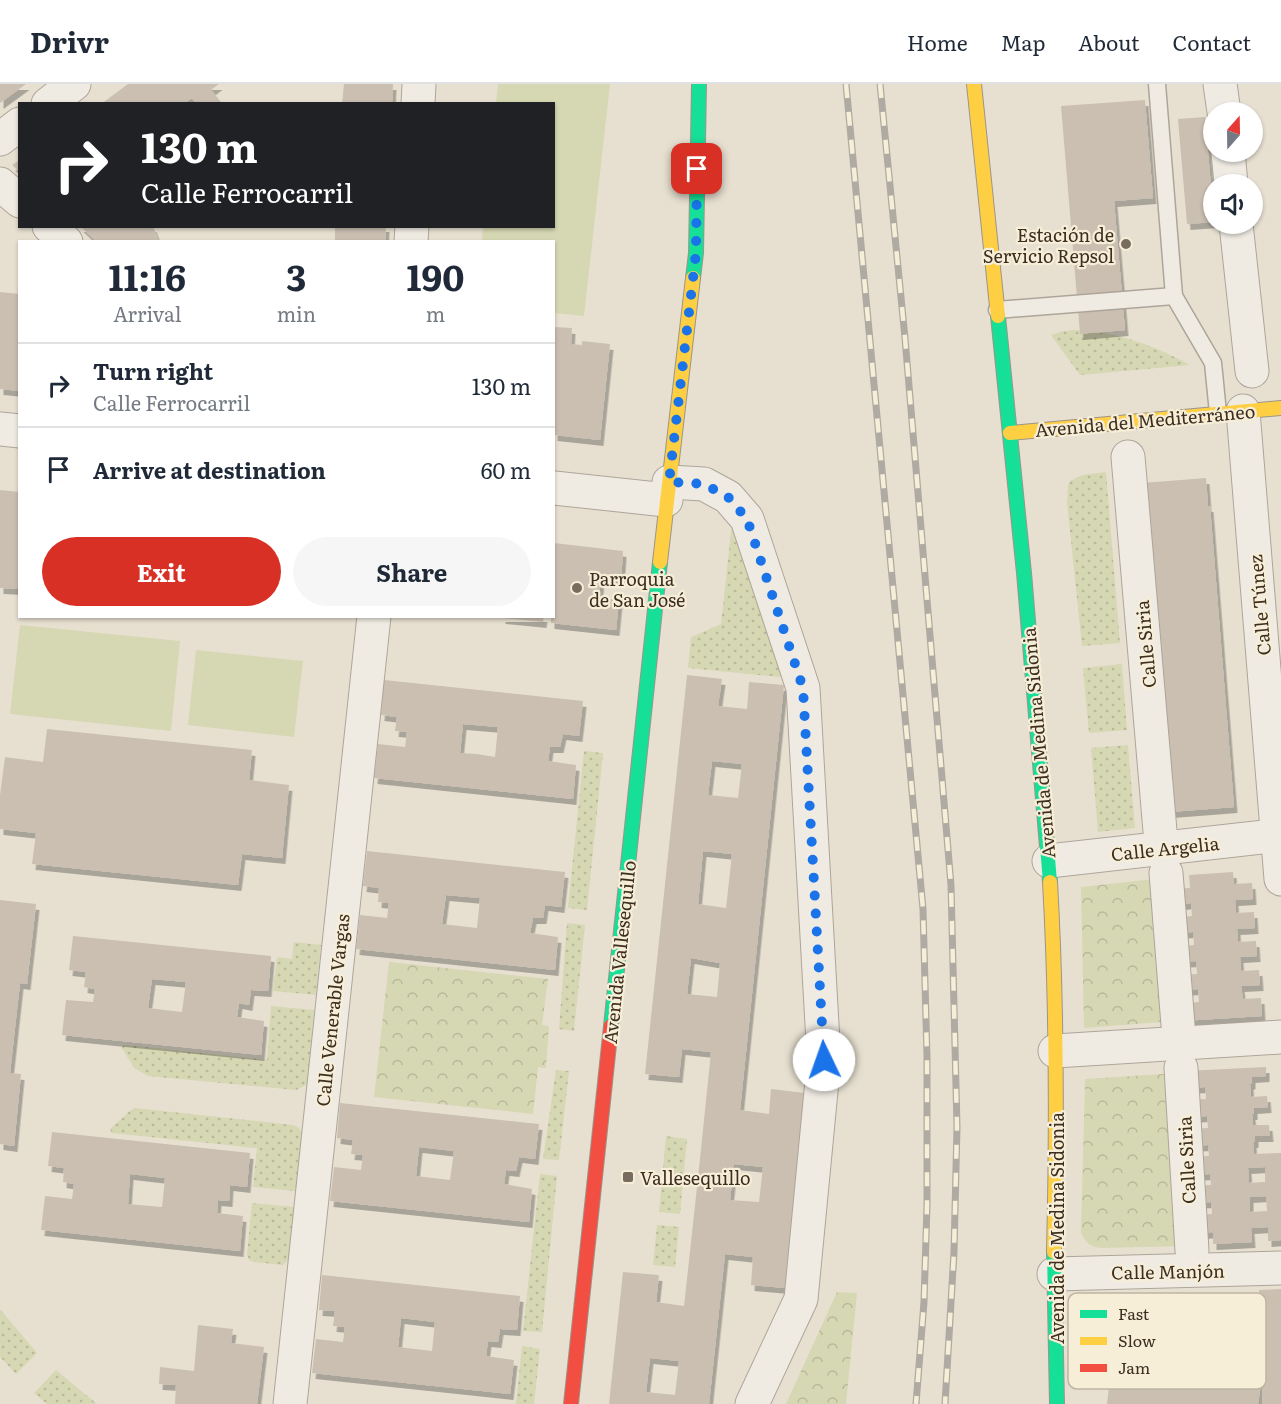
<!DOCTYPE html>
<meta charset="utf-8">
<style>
body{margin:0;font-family:Literata,serif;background:#f6f6f7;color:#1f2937;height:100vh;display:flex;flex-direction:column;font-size:22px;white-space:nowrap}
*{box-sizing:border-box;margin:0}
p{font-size:20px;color:#747a83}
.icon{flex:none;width:33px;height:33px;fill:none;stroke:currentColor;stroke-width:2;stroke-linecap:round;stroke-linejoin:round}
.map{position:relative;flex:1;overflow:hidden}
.sheet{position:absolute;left:18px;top:156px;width:537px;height:378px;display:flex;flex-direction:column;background:#fff;border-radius:0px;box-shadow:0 2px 4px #0004}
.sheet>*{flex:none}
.guide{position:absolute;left:18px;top:18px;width:537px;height:126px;border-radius:0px;box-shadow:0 2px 4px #0004;background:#202124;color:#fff;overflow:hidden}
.needle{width:39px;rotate:20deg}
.buttons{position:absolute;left:1203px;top:18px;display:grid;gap:12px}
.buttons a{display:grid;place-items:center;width:60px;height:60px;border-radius:50%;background:#fff;box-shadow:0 2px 4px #0004;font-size:30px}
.pin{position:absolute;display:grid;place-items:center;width:51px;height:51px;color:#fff;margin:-26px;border-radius:12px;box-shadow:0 3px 9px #0006}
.me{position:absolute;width:66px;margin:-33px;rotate:357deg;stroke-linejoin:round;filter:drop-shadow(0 0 4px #0008)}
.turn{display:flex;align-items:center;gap:21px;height:126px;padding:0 24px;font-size:27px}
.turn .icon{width:78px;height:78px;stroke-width:2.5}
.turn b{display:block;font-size:42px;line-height:51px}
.eta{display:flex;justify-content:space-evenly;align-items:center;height:102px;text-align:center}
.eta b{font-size:36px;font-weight:700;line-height:42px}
.cta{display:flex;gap:12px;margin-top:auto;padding:12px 24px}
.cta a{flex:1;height:69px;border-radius:36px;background:#d93025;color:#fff;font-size:24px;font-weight:700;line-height:69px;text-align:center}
.cta a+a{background:#f6f6f7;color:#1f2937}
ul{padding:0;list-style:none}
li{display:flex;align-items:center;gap:18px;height:84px;padding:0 24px;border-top:2px solid #e0e1e3}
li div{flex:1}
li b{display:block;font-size:22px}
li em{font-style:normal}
header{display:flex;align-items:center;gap:36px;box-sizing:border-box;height:84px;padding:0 30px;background:#fff;border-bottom:2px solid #e0e1e3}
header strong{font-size:28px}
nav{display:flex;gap:33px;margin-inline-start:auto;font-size:21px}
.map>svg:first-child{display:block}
</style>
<header>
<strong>Drivr</strong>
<nav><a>Home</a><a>Map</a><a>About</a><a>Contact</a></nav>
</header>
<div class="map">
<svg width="1281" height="1320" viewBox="0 0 1281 1320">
<defs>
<pattern id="grass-dots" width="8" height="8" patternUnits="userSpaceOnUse" patternTransform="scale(1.5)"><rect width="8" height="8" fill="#d6d7b3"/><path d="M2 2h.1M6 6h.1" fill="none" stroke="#b9b99a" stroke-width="1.8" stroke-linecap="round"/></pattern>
<pattern id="forest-crowns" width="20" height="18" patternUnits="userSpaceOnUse" patternTransform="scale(1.5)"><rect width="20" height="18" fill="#d6d7b3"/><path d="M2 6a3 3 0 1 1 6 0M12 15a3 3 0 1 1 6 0" fill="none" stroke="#b9b99a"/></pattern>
<filter id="shadow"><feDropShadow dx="3.5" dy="6" stdDeviation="0" flood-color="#0004"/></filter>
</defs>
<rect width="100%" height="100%" fill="#e7e0d1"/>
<!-- grass -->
<g fill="url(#grass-dots)">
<path d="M1073,246C1116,247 1153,261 1190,281L1080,291L1051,251L1064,247Z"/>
<path d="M1106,388L1120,559L1082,562L1067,418L1068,402L1070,397L1083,391Z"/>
<path d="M733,429L790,594L688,584L691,553L721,540Z"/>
<path d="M1122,580L1127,646L1089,649L1083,584Z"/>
<path d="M1128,661L1135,744L1098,748L1091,664Z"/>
<path d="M584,667L603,669L587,826L568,824Z"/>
<path d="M567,839L585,841L574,947L559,945Z"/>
<path d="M294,858L321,861L316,911L273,907L277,873L292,875Z"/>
<path d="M271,922L314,926L308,1000L296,1006L148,992L134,984L122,964L123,961H127L267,976Z"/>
<path d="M556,986L569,987L559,1076L543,1075Z"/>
<path d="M135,1024L293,1041L299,1044L302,1049L296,1107L253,1103L257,1064L112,1049L110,1045L131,1026Z"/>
<path d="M666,1052L687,1055L680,1130L659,1128Z"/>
<path d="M540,1090L557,1092L542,1248L523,1247Z"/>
<path d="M252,1119L294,1123L289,1175L283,1181L254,1178L249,1176L247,1170Z"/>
<path d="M657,1141L679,1143L675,1183L653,1181Z"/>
<path d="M0,1225L37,1269L16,1290L0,1273Z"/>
<path d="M522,1262L540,1265L534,1320H516Z"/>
<path d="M56,1286L97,1320H47L34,1309Z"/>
</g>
<!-- forest -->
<g fill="url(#forest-crowns)">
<path d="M1163,794L1174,937L1084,944L1081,803Z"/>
<path d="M389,878L548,895L542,941L549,942L546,984L538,983L533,1030L374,1013Z"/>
<path d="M1178,989L1188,1162L1101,1164C1091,1163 1084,1158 1081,1148L1085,995Z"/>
<path d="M837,1208L857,1209L846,1320H786Z"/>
</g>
<!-- pitch -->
<g fill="#d6d7b3">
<path d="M498,0H610L584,232L554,229V158L482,157L483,143L554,142V20L496,19Z"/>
<path d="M20,541L180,557L171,647L10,630Z"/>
<path d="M196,566L303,577L294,653L188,641Z"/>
</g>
<!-- building -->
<g fill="#cbbfb2" fill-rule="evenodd" filter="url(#shadow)">
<path d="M0,0H26L0,19Z"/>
<path d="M128,0H219L211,6L221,18L196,20L192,14L183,20H101Z"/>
<path d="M344,0H393L392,20H342Z"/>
<path d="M1145,16L1153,114L1114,117L1125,246L1080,250L1061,22Z"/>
<path d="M1205,33L1214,138L1187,140L1178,35Z"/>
<path d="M20,76V88L12,81Z"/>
<path d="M80,142H153L159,158H97Z"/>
<path d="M335,142H386L385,158H335Z"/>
<path d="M0,208L20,210V307L0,305Z"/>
<path d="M554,243L572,244L571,260L582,261V257L610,260L600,356L554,351Z"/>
<path d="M1206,394L1208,422H1210L1234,723L1170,728L1142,399Z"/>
<path d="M0,406L20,408V505L0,504Z"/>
<path d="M554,459L623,467L621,497L601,494L599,514L619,516L616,546L551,539V532H554Z"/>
<path d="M502,532H544L543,538L502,534Z"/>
<path d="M687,591L722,595L718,622L747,625L749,598L784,601L740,1026L769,1030L771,1005L805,1009L785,1204L751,1201L753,1173L725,1170L709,1320H609L623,1188L659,1191L656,1218L684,1222L698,1094L711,968L682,965L679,993L645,990ZM712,677L742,680L738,714L708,711ZM703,767L732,770L726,824L698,820ZM691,874L720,879L717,913L687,910ZM734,1080L763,1083L759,1118L730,1116ZM650,1274L679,1277L675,1311L646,1308Z"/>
<path d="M384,596L583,617L579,652L563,650L560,663H550L548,677L576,681L573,715L374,694L378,660L405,663L407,648L395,647L397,633L381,631ZM463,640L498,643L495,673L477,670L460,669Z"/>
<path d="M47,645L252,666L249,696L289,701L282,774L242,770L238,801L32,780L36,749L0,745V711L5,673L43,678Z"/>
<path d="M367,767L565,788L561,823L545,821L543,834H533L530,849L558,853L555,886L356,865L360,831L387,834L389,819L378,818L379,804L363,802ZM446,811L480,814L477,844L442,840Z"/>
<path d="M1233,788L1234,800L1252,799L1253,815L1235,816L1236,829L1254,828L1255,844L1237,845L1238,858L1256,857L1257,872L1240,873L1241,887L1259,886L1260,901L1241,902L1243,915L1261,914L1262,932L1182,937L1180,920L1199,918L1198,905L1180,906L1179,891L1197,890L1196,877L1178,878L1176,863L1194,861L1193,848L1176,849L1174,834L1192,832L1191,819L1173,821L1172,805L1190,804L1189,791Z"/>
<path d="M0,816L36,820L27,900L20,899L10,989L21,990L14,1062L0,1060Z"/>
<path d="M73,852L271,872L268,907L251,906L249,921L239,919L237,933L264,937L261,971L62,951L66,916L93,918L95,905L84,903L86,888L69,886ZM152,895L186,898L182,928L148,924Z"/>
<path d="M1266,983V992L1252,993V999L1250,1000L1251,1013L1267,1012L1268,1023L1254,1024V1030H1252L1253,1041H1269L1270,1052H1255V1058H1253L1254,1070L1281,1069V1156L1268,1157V1143L1251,1144L1252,1158L1213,1160V1148L1194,1150L1193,1131L1212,1130L1211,1118L1193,1119L1192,1102L1211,1101L1210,1090L1191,1091L1190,1073L1209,1072L1208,1061L1189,1062V1045L1208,1044L1207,1032L1188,1033L1187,1016L1206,1015L1205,1003L1186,1004L1185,987ZM1265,1083V1098L1249,1099L1248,1084ZM1266,1112L1267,1127L1250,1128V1113Z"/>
<path d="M340,1019L539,1040L535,1075L519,1073L516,1087L506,1086L504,1100L532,1105L529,1138L330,1117L334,1083L361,1086L363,1071L351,1070L353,1056L337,1054ZM419,1063L454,1067L450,1096L416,1092Z"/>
<path d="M52,1048L250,1069L247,1103L230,1101L229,1117L218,1116L217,1129L243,1132L240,1167L41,1146L45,1112L72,1115L74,1100L63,1098L64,1084L48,1082ZM130,1090L165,1094L162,1123L128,1120Z"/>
<path d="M322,1191L520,1212L517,1246L500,1245L498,1258L488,1257L486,1272L514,1276L510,1310L312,1289L316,1255L343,1258L345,1243L333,1242L335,1227L319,1226ZM401,1234L435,1238L432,1267L398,1263Z"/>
<path d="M1281,1205V1320H1262V1292L1258,1320H1107L1112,1275L1260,1292L1259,1206Z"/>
<path d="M198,1241L233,1245L231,1259L264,1263L257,1320H175L176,1301L159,1300L160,1283L194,1287Z"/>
</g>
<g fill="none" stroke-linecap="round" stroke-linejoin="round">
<!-- lane casing -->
<g stroke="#ada599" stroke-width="19">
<g id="lane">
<path d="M1157,0L1174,212L1213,279L1218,329"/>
<path d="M997,226L1174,212"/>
</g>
</g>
<!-- street casing -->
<g stroke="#ada599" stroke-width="35">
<g id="street">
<path d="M1220,0L1224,28"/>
<path d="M48,20L74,0"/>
<path d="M418,20L419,0"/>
<path d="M0,55L20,40"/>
<path d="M1228,68L1231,100"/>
<path d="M0,100L20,117"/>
<path d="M1236,140L1252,287"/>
<path d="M49,142L66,158"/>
<path d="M411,158L412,142"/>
<path d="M1243,327L1281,795"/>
<path d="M0,345L20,347"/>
<path d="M1128,373L1160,747"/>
<path d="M669,398L704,400L728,413L747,435L803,604L824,976L801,1215L752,1320"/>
<path d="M554,404L666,416"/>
<path d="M1049,777L1281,751"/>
<path d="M1166,789L1178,941"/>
<path d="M1055,967L1281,953"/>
<path d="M1181,984L1192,1167"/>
<path d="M1054,1190L1281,1184"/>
<path d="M290,1320L374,532"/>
</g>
</g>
<!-- fast casing -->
<g stroke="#9c958a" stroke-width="16">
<g id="fast">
<path d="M693,194L696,169L699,0"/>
<path d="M998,232L1024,489L1050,798"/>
<path d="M611,942L660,478"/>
<path d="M1054,1168L1057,1320"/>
</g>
</g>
<!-- slow casing -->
<g stroke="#9c958a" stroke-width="16">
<g id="slow">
<path d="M974,0L998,232"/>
<path d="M1010,349L1281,324"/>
<path d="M660,478L693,194"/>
<path d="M1050,798C1057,921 1057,1045 1054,1168"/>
</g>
</g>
<!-- jam casing -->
<g stroke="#9c958a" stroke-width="16">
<path id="jam" d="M571,1320L611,942"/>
</g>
<!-- lane -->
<use href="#lane" stroke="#efebe3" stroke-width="16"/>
<!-- street -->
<use href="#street" stroke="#efebe3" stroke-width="33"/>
<!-- fast -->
<use href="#fast" stroke="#16e098" stroke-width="14"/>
<!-- slow -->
<use href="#slow" stroke="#ffcf43" stroke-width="14"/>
<!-- jam -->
<use href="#jam" stroke="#f24e42" stroke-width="14"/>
<!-- rail casing -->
<g stroke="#afaaa2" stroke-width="7">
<g id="rail">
<path d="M846,0L923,825L927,973V1121L924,1218L916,1320"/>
<path d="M880,0L905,254L951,801L957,1043L954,1168L945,1320"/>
</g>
</g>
<!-- rail -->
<use href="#rail" stroke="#f7eed8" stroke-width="4.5" stroke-dasharray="14" stroke-linecap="butt"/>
</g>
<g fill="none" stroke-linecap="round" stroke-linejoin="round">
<!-- route -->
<path stroke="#1a73e8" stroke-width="10" stroke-dasharray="0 18" d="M697,85L696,169L669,398L704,400L728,413L747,435L803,604L824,976"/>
</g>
<!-- markers -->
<g fill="#786c5e" stroke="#f7eed8" stroke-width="2">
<circle cx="1126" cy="160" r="6"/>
<circle cx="577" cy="504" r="6"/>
<rect x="622" y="1087" width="12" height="12" rx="3"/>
</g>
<g text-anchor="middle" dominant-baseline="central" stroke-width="4.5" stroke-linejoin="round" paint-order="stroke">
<!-- poi labels -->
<g font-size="18" fill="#3d2e20" stroke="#f7eed8" text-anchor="start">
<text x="1114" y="150" text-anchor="end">Estación de<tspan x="1114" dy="21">Servicio Repsol</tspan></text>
<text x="589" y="494">Parroquia<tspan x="589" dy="21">de San José</tspan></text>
<text x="640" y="1093">Vallesequillo</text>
</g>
<!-- street labels -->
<g font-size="18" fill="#3d2e20" stroke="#f7eed8">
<text transform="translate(1145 336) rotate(-5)">Avenida del Mediterráneo</text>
<text transform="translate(1259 521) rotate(-95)">Calle Túnez</text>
<text transform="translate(1145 560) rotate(-95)">Calle Siria</text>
<text transform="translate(1038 659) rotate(-95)">Avenida de Medina Sidonia</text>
<text transform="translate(1165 764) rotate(-6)">Calle Argelia</text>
<text transform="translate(619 868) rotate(-84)">Avenida Vallesequillo</text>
<text transform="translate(332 926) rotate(-84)">Calle Venerable Vargas</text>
<text transform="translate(1186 1076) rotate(-93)">Calle Siria</text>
<text transform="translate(1056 1144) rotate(-90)">Avenida de Medina Sidonia</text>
<text transform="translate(1168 1187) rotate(-1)">Calle Manjón</text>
</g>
</g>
<!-- legend -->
<rect x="1068" y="1209" width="198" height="96" rx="9" fill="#f7eed8" stroke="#bfb4a1" stroke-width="1.5"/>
<rect x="1080" y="1226" width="27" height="8" fill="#16e098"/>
<rect x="1080" y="1253" width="27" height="8" fill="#ffcf43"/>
<rect x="1080" y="1280" width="27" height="8" fill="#f24e42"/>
<g font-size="16" fill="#3d2e20">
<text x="1118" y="1236">Fast</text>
<text x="1118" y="1263">Slow</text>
<text x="1118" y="1290">Jam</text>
</g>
</svg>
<div class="buttons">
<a><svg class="needle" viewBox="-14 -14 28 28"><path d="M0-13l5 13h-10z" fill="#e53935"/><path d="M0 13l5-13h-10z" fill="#747a83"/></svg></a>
<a><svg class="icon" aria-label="sound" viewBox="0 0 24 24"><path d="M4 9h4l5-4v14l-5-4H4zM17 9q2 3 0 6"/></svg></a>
</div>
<div class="pin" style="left:697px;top:85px;background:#d93025"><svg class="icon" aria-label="arrive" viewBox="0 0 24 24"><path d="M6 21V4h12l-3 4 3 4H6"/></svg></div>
<svg class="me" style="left:824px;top:976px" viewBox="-20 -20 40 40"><circle r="19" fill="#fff"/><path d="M0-13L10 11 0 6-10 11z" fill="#1a73e8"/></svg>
<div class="guide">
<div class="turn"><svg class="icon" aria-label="right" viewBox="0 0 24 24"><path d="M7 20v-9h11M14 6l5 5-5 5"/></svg><div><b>130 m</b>Calle Ferrocarril</div></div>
</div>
<section class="sheet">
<div class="eta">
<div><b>11:16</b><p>Arrival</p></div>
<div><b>3</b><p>min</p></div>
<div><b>190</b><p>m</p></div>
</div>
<ul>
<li><svg class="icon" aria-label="right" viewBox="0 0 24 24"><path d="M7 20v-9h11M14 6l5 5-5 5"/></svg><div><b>Turn right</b><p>Calle Ferrocarril</p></div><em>130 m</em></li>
<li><svg class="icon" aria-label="arrive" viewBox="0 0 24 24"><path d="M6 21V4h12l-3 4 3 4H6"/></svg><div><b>Arrive at destination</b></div><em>60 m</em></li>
</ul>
<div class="cta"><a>Exit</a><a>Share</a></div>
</section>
</div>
